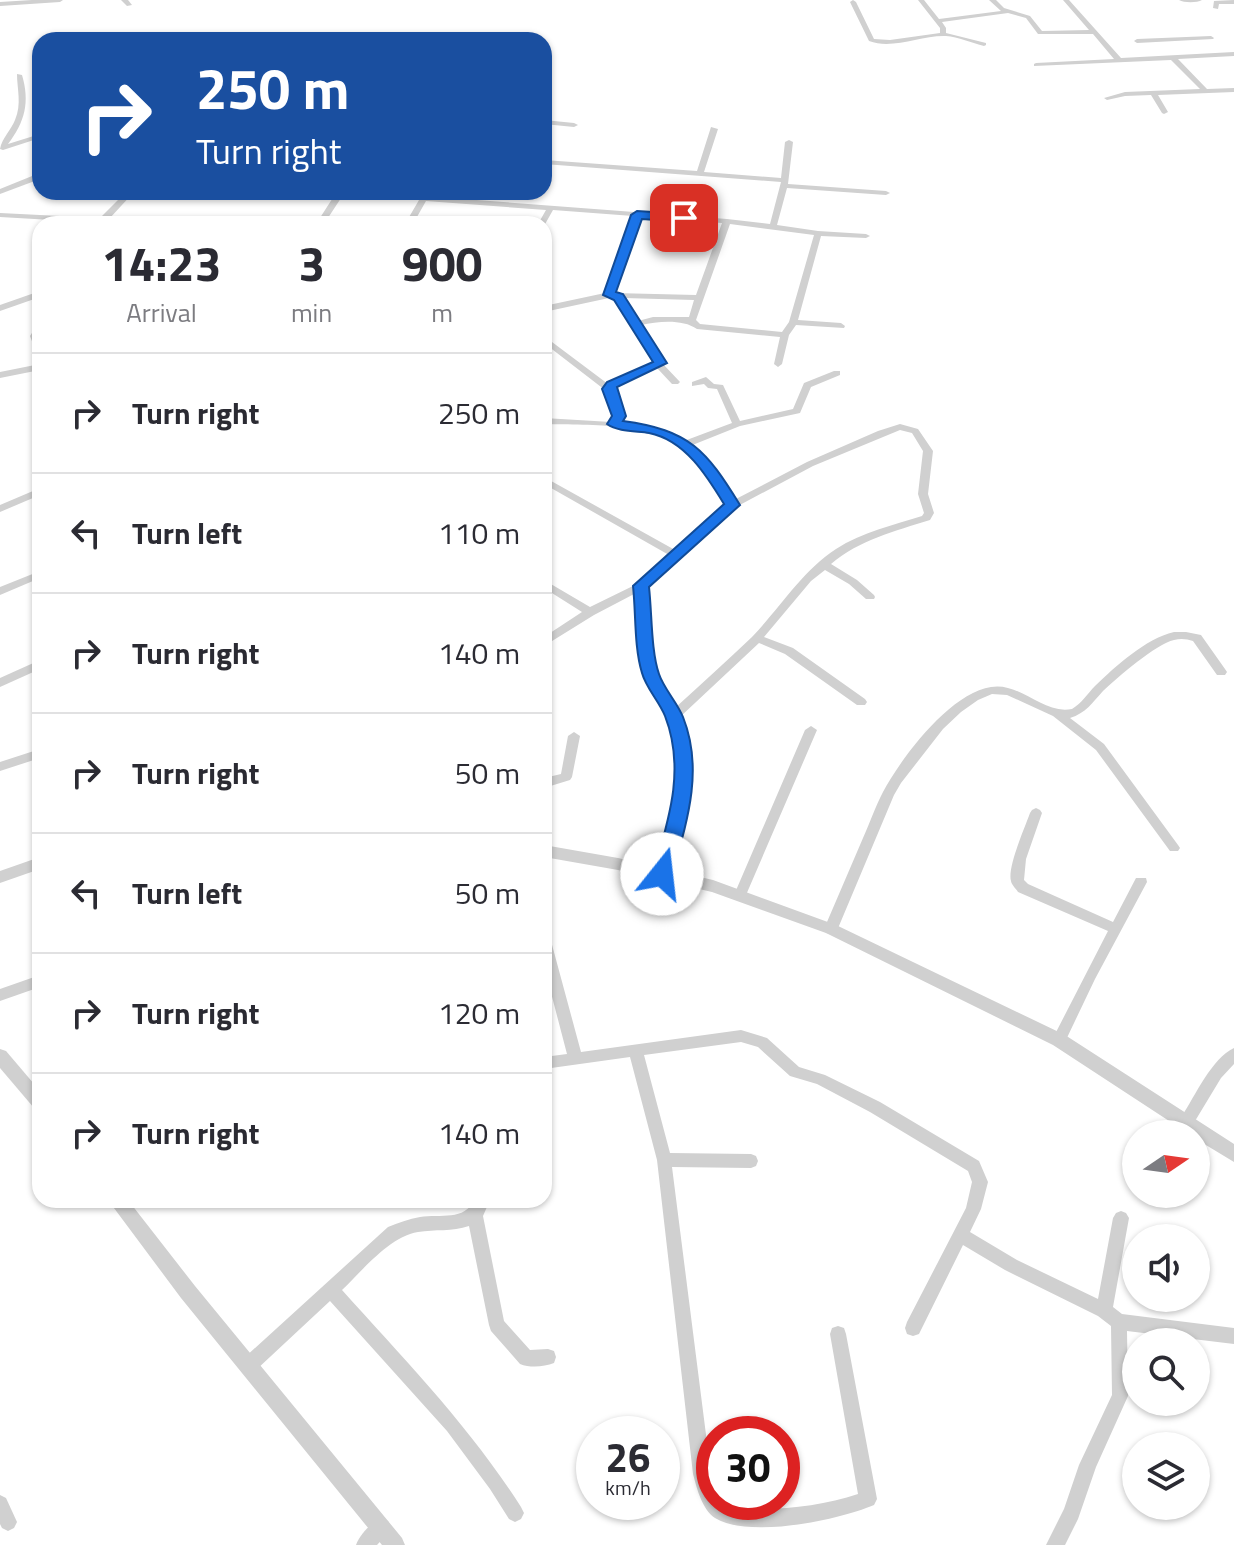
<!DOCTYPE html>
<style>
body{margin:0;font-family:"Titillium Web",sans-serif;background:#f2f2f3;color:#2b2b33;height:100vh;display:flex;flex-direction:column;font-size:30px;white-space:nowrap}
*{box-sizing:border-box;margin:0}
p{font-size:26px;color:#7c7c81}
.icon{flex:none;width:44px;height:44px;fill:none;stroke:currentColor;stroke-width:2;stroke-linecap:round;stroke-linejoin:round}
.map{position:relative;flex:1;overflow:hidden}
.sheet{position:absolute;left:32px;top:216px;width:520px;height:992px;display:flex;flex-direction:column;background:#fff;border-radius:24px;box-shadow:0 2px 6px #0004}
.sheet>*{flex:none}
.hud{position:absolute;left:32px;top:32px;width:520px;height:168px;border-radius:24px;box-shadow:0 2px 6px #0004;background:#1a4fa0;color:#fff;overflow:hidden}
.needle{width:52px;rotate:77deg}
.tools{position:absolute;left:1122px;top:1120px;display:grid;gap:16px}
.tools a{display:grid;place-items:center;width:88px;height:88px;border-radius:50%;background:#fff;box-shadow:0 2px 6px #0004;font-size:40px}
.speed{position:absolute;left:576px;top:1416px;display:flex;gap:16px;font-size:40px;font-weight:700;text-align:center}
.speed>*{display:grid;place-content:center;width:104px;height:104px;border-radius:50%;background:#fff;box-shadow:0 2px 6px #0004;line-height:1}
.speed small{font-size:20px;font-weight:400}
.speed .limit{border:12px solid #d22;background:#fff;color:#111}
.pin{position:absolute;display:grid;place-items:center;width:68px;height:68px;color:#fff;margin:-34px;border-radius:16px;box-shadow:0 4px 12px #0006}
.me{position:absolute;width:88px;margin:-44px;rotate:16deg;stroke-linejoin:round;filter:drop-shadow(0 0 6px #0008)}
.turn{display:flex;align-items:center;gap:28px;height:168px;padding:0 32px;font-size:36px}
.turn .icon{width:104px;height:104px;stroke-width:2.5}
.turn b{display:block;font-size:56px;line-height:68px}
.eta{display:flex;justify-content:space-evenly;align-items:center;height:136px;text-align:center}
.eta b{font-size:48px;font-weight:700;line-height:56px}
ul{padding:0;list-style:none}
li{display:flex;align-items:center;gap:24px;height:120px;padding:0 32px;border-top:2px solid #e1e1e2}
li div{flex:1}
li b{display:block;font-size:30px}
li em{font-style:normal}
.map>svg:first-child{display:block}
</style>
<div class="map">
<svg width="1234" height="1545" viewBox="0 0 1234 1545">
<rect width="100%" height="100%" fill="#fff"/>
<g fill="none" stroke-linecap="round" stroke-linejoin="round">
<!-- minor -->
<g fill="#d0d0d0" fill-rule="evenodd">
<path d="M32,0H63L60,2L0,6V2Z"/>
<path d="M121,0H128L132,5L127,6Z"/>
<path d="M853,0L856,2L874,39L890,40L940,33V28L918,0H924L939,19L1001,11L989,0H996L1004,8L1030,16L1042,31L1089,30L1063,0H1069L1121,58L1234,52V56L1178,59L1207,89L1234,88V92L1158,95L1168,112L1164,114L1162,113L1151,95L1125,96L1107,100L1104,98L1125,92L1200,89L1171,60L1034,66V64L1036,63L1114,59L1093,34H1038L1026,18L1008,13L942,22L946,28V33L986,43V45L984,46C972,43 958,37 946,36C921,35 893,50 869,41L850,2Z"/>
<path d="M1179,0H1202C1197,3 1184,3 1179,0Z"/>
<path d="M1234,0V4H1219L1218,9L1213,8L1214,1Z"/>
<path d="M1211,36L1214,38L1213,39L1137,43L1134,41L1137,39Z"/>
<path d="M17,74L22,75C30,102 25,122 8,144L40,134V138L3,150L0,149C2,138 11,130 15,120C22,104 17,89 17,74Z"/>
<path d="M544,120L574,123L578,125L574,127L544,124Z"/>
<path d="M711,127L718,129L704,172L781,178L785,142L789,140L793,142L788,184L886,191L890,193L886,195L787,188L777,225L818,231L866,234L870,236L866,238L821,236L798,320L841,323L845,326L844,328L796,325L789,335L782,364L778,367L774,364L780,337L697,329C683,319 659,321 641,325L664,363L663,364L680,382L678,384H672L657,368L615,387L614,389L624,416L620,423L657,429L684,441L732,423L717,389L708,388L704,384L692,386V382L706,377L714,384L723,385L740,421L793,409L804,383L834,371H840V375L811,387L800,413L740,426L690,446C710,460 722,479 734,500L807,462L878,431L900,424L918,429L933,451L928,494L934,513L930,520C895,531 859,540 831,564L857,580L874,595L875,597L874,599H866L849,584L825,570L811,581L764,637L793,648L865,699L867,702L865,705H857L785,654L759,643L680,717C685,737 692,759 691,780C689,812 678,844 668,874L667,878H657L656,874L672,823L679,779L676,748L668,716L644,673L636,593L594,615L544,646V637L582,612L544,588V580L590,607L637,584L669,555L544,484V477L675,550L727,504C717,488 708,472 694,458C656,420 593,426 544,424V418L611,422L614,416L605,390L544,343V336L608,384L655,362L616,298H609L544,312V306L605,293L633,216L553,210L544,226V224H538L546,210L426,201L413,224H405L419,200L343,195L324,224H316L336,193L335,192H370L727,219L770,224L781,182L544,164V160L697,171ZM640,217L722,223L696,295L614,293ZM730,224L814,235L789,322L782,332L700,324L696,320ZM624,298L694,300L689,317H653L638,321ZM900,430L912,433L923,451L918,494L924,513L922,516C894,525 862,532 836,549C802,571 780,608 752,637C727,661 701,684 675,708L656,673L646,587L736,507L813,466Z"/>
<path d="M37,174H40V179L0,194V189Z"/>
<path d="M126,192H134L109,219L164,222L168,224H121L0,217V213L100,218Z"/>
<path d="M40,291V297L0,311V305Z"/>
<path d="M40,324L38,336L40,355L36,352L30,336L37,325Z"/>
<path d="M40,364V370L0,378V372Z"/>
<path d="M40,488V495L0,512V505Z"/>
<path d="M40,571V578L0,595V587Z"/>
<path d="M1174,632H1186L1201,635L1225,669L1227,672L1225,675H1217L1193,641C1187,639 1181,638 1174,640C1156,644 1118,677 1103,691C1092,703 1086,713 1070,718L1104,744L1178,845L1180,848L1178,851H1170L1096,750L1053,716L1007,695L992,694L978,700L961,712L943,729L901,783L894,795L836,933L831,934L826,933L824,929C837,899 850,868 863,838C870,823 875,807 883,792C901,758 950,693 991,687C1021,682 1043,715 1072,709C1082,703 1087,694 1095,686C1116,666 1145,639 1174,632Z"/>
<path d="M40,660V669L0,687V678Z"/>
<path d="M811,726L817,730L746,895L745,899L740,900L735,899L734,895L805,730Z"/>
<path d="M574,732L580,736L572,777L570,780L544,788V778L561,774L568,736Z"/>
<path d="M40,749V758L0,771V762Z"/>
<path d="M1036,808L1040,810L1042,813L1026,859L1024,880L1028,884L1113,922L1136,878H1146L1147,882L1095,979L1064,1044L1059,1046L1054,1044L1052,1040L1108,931L1018,892C1017,890 1011,884 1011,881C1007,868 1025,827 1030,813L1032,810Z"/>
<path d="M544,936L549,937L551,941L581,1052L741,1030L767,1038L799,1067L825,1075L880,1102L979,1161L988,1182L981,1209L970,1232L1017,1260L1098,1299L1113,1218L1116,1213L1121,1211L1126,1213L1129,1218L1113,1307L1122,1314L1234,1328V1344L1127,1331L1128,1396L1096,1467L1078,1519L1065,1545H1046L1064,1509L1079,1465L1112,1395L1111,1326L1098,1316L1005,1270L963,1245L919,1334L913,1336L907,1334L905,1328L907,1322L966,1208L972,1182L968,1171L870,1112L817,1084L790,1076L758,1047L741,1042L644,1055L670,1153L751,1154L756,1156L758,1161L756,1166L751,1168L672,1167L711,1474L714,1486V1502C726,1502 738,1508 751,1509C786,1510 825,1505 858,1494L830,1334L832,1328L838,1326L844,1328L846,1334L877,1499L874,1505C839,1520 749,1539 715,1518C702,1509 697,1489 693,1474L657,1160L630,1057L544,1069V1057L567,1054L544,966Z"/>
<path d="M40,975V987L0,1001V989Z"/>
<path d="M1234,1048V1064L1221,1078L1192,1126L1187,1128L1182,1126L1180,1121L1182,1116C1195,1096 1212,1058 1234,1048Z"/>
<path d="M474,1200H490L483,1216L504,1321L530,1350L548,1349L554,1351L556,1357L554,1363C544,1367 530,1368 520,1364L491,1331L489,1325L469,1226C452,1232 435,1229 418,1232C389,1237 363,1270 342,1290C405,1360 470,1427 521,1507L524,1513L521,1519L515,1522L509,1519L490,1489L447,1431L330,1301L256,1370L250,1372L244,1370L242,1364L244,1358L388,1227C398,1223 409,1219 420,1217C440,1214 465,1221 474,1200Z"/>
<path d="M0,1495L6,1498L17,1522L14,1528L8,1531L2,1528L0,1524Z"/>
<path d="M382,1518L388,1521L391,1527L388,1533L377,1545H356C360,1534 371,1523 382,1518Z"/>
</g>
<!-- tertiary -->
<g fill="#d0d0d0" fill-rule="evenodd">
<path d="M544,845L618,858L713,880L836,925L1065,1035L1234,1144V1162L1196,1139V1134H1189L1053,1045L826,933L712,892L618,870L544,857Z"/>
<path d="M40,857V869L0,883V871Z"/>
<path d="M0,1049L6,1051L40,1091V1111L34,1108L0,1068Z"/>
<path d="M108,1200H128L195,1286L402,1538L405,1545H382L181,1298Z"/>
</g>
</g>
<!-- route -->
<path fill="#1a73e8" stroke="#114b97" stroke-width="2" d="M637,211L684,214L690,218L684,222L642,219L616,292L623,294L667,363L617,387L626,416L623,421C690,430 706,450 740,505L649,587C652,613 651,651 659,674C664,689 677,702 683,717C704,770 687,822 672,874L669,879H656L653,874C668,822 686,770 665,716C659,701 646,688 642,673C634,647 636,613 633,586L724,504C707,476 685,440 649,433C636,431 618,432 607,424L612,416L602,389L607,382L653,362L614,300L603,295L631,215Z"/>
</svg>
<div class="tools">
<a><svg class="needle" viewBox="-14 -14 28 28"><path d="M0-13l5 13h-10z" fill="#e53935"/><path d="M0 13l5-13h-10z" fill="#7c7c81"/></svg></a>
<a><svg class="icon" aria-label="sound" viewBox="0 0 24 24"><path d="M4 9h4l5-4v14l-5-4H4zM17 9q2 3 0 6"/></svg></a>
<a><svg class="icon" aria-label="search" viewBox="0 0 24 24"><circle cx="10" cy="10" r="6"/><path d="M15 15l6 6"/></svg></a>
<a><svg class="icon" aria-label="layers" viewBox="0 0 24 24"><path d="M12 4l9 5-9 5-9-5zM3 14l9 5 9-5"/></svg></a>
</div>
<div class="speed"><div>26<small>km/h</small></div><div class="limit">30</div></div>
<div class="pin" style="left:684px;top:218px;background:#d93025"><svg class="icon" aria-label="arrive" viewBox="0 0 24 24"><path d="M6 21V4h12l-3 4 3 4H6"/></svg></div>
<svg class="me" style="left:662px;top:874px" viewBox="-20 -20 40 40"><circle r="19" fill="#fff"/><path d="M0-13L10 11 0 6-10 11z" fill="#1a73e8"/></svg>
<div class="hud">
<div class="turn"><svg class="icon" aria-label="right" viewBox="0 0 24 24"><path d="M7 20v-9h11M14 6l5 5-5 5"/></svg><div><b>250 m</b>Turn right</div></div>
</div>
<section class="sheet">
<div class="eta">
<div><b>14:23</b><p>Arrival</p></div>
<div><b>3</b><p>min</p></div>
<div><b>900</b><p>m</p></div>
</div>
<ul>
<li><svg class="icon" aria-label="right" viewBox="0 0 24 24"><path d="M7 20v-9h11M14 6l5 5-5 5"/></svg><div><b>Turn right</b></div><em>250 m</em></li>
<li><svg class="icon" aria-label="left" viewBox="0 0 24 24"><path d="M17 20v-9H6M10 6l-5 5 5 5"/></svg><div><b>Turn left</b></div><em>110 m</em></li>
<li><svg class="icon" aria-label="right" viewBox="0 0 24 24"><path d="M7 20v-9h11M14 6l5 5-5 5"/></svg><div><b>Turn right</b></div><em>140 m</em></li>
<li><svg class="icon" aria-label="right" viewBox="0 0 24 24"><path d="M7 20v-9h11M14 6l5 5-5 5"/></svg><div><b>Turn right</b></div><em>50 m</em></li>
<li><svg class="icon" aria-label="left" viewBox="0 0 24 24"><path d="M17 20v-9H6M10 6l-5 5 5 5"/></svg><div><b>Turn left</b></div><em>50 m</em></li>
<li><svg class="icon" aria-label="right" viewBox="0 0 24 24"><path d="M7 20v-9h11M14 6l5 5-5 5"/></svg><div><b>Turn right</b></div><em>120 m</em></li>
<li><svg class="icon" aria-label="right" viewBox="0 0 24 24"><path d="M7 20v-9h11M14 6l5 5-5 5"/></svg><div><b>Turn right</b></div><em>140 m</em></li>
</ul>
</section>
</div>
